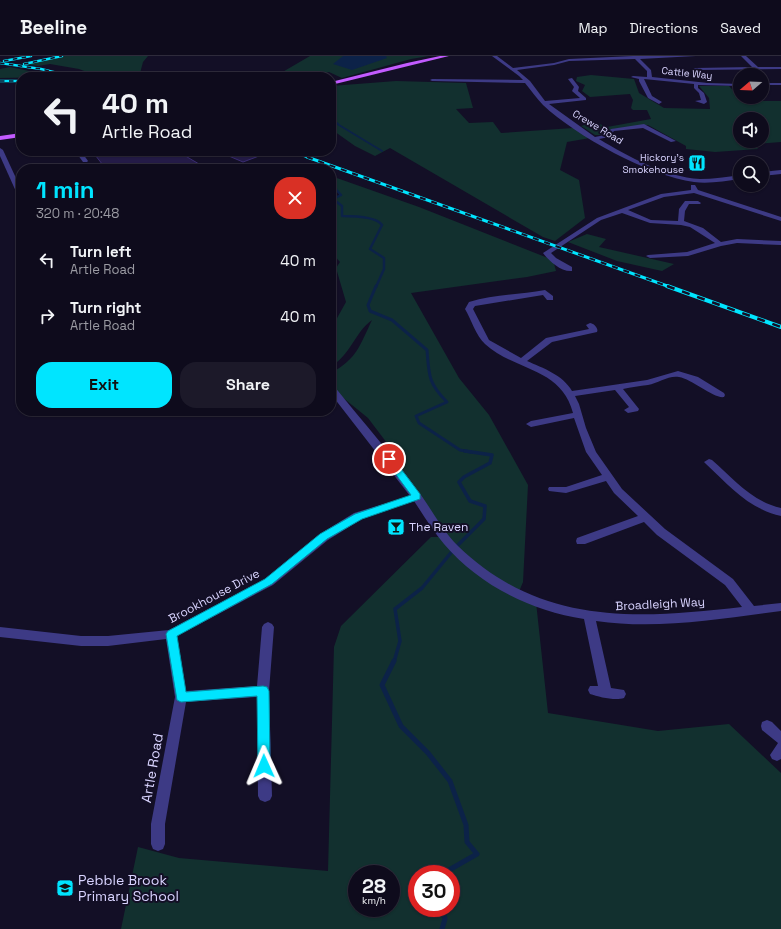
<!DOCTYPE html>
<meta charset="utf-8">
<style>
body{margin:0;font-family:"Space Grotesk",sans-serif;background:#1c1929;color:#f1f3f6;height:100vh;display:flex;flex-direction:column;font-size:15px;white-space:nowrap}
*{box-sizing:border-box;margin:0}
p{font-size:13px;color:#9b9ba3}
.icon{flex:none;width:22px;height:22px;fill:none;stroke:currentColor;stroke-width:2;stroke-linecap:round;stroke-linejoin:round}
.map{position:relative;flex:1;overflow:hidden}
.drawer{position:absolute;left:16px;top:108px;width:320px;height:252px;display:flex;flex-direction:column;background:#0e0b1c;border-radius:16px;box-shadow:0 1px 3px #0004,0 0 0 1px #2e2b3b}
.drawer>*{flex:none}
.banner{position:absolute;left:16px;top:16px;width:320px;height:84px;border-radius:16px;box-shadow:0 1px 3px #0004,0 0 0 1px #2e2b3b;background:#0e0b1c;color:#f1f3f6;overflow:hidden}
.needle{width:26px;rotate:251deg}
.buttons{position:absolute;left:733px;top:12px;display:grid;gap:8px}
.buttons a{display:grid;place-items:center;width:36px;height:36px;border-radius:50%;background:#0e0b1c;box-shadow:0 1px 3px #0004,0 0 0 1px #2e2b3b;font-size:20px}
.speed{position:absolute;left:348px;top:809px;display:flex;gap:8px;font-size:20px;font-weight:700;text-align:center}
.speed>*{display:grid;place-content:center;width:52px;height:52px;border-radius:50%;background:#0e0b1c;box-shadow:0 1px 3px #0004,0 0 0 1px #2e2b3b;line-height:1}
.speed small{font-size:10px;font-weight:400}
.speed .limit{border:6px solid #d22;background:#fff;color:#111}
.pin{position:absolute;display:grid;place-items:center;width:34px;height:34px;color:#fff;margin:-17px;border:2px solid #fff;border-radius:50%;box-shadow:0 1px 4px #0007}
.me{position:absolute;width:44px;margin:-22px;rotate:359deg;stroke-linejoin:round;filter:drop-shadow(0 0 3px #0008)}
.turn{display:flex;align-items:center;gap:14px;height:84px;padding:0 20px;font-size:18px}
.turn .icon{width:52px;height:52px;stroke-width:2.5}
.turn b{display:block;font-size:28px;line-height:34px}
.round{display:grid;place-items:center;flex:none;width:42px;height:42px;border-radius:16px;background:#1c1929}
.headline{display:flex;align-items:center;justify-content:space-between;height:68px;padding:0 20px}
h1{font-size:24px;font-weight:800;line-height:30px;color:#00e5ff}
.button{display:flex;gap:8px;margin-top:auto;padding:8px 20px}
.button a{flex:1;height:46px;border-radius:16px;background:#00e5ff;color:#111;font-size:16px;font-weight:800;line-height:46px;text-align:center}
.button a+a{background:#1c1929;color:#f1f3f6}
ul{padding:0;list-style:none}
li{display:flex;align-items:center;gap:12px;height:56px;padding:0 20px}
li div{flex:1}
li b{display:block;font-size:15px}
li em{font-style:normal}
header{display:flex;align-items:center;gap:24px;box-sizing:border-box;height:56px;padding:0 20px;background:#0e0b1c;border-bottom:1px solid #2e2b3b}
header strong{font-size:19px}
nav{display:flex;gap:22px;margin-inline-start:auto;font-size:14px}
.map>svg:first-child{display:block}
</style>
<header>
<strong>Beeline</strong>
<nav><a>Map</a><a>Directions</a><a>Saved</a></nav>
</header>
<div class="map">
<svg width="781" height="873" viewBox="0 0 781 873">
<rect width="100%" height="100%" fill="#130f26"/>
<!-- green -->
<g fill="#12302f" fill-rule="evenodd">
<path d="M65,0H148L143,6L139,21H100L79,13L50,8L38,10L25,8Z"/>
<path d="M310,0H429L411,3L342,22L329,16L322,18L328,21H302L299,18L301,21H274Z"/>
<path d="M10,11L58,21L0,22V13Z"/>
<path d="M591,19L634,23L639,37L664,52L710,53L709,42L699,30H729L743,45H781V86L754,88L758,93L715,96L686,93V90L648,69L613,73L606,75L602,79H595L581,70L595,66L607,71L651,63L647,54H633L631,52L633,44L630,38L590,41L582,35L585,29L576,25L577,21ZM740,63H762V85H740Z"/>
<path d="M396,25L466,27L473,52L456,53L469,67L493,66L501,77L573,72L590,82L567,86L560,114L579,124L585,162L555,185L543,181L390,92L375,100L355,90L331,73V30Z"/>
<path d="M334,121L419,151L553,204L556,215L527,221L411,237L459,322L489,359L528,429L523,526L518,538L536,546L548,657L658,675L729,668L781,717V873H121L138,791L179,802L328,815L334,591L341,570L431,481H445L397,413L393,395L368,362L331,332V317C357,303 360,289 372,264C355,276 350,300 331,310V273L346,246L336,212L340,206L331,196V141H339L341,139L331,128V123ZM357,818H391V852H357ZM417,818H451V852H417Z"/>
<path d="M587,178L606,183L599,191L674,208L662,215L617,205L568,186Z"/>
</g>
<!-- water -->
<path fill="#0c2248" d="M343,0H386L387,2L352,14L333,8Z"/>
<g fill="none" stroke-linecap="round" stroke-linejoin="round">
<!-- stream-far4 -->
<g stroke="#0c2248" stroke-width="2">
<path d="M282,19L287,21"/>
<path d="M331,62L339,69L382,95"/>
</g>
<!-- stream-far3 -->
<path stroke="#0c2248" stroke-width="2.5" d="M331,128L341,139L333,143L342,150V160C352,160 376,160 382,169L370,193L384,202V213L376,231"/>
<!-- stream-far2 -->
<path stroke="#0c2248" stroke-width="3" d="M376,230L368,249L370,255L392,264L427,294C429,319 428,327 447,346L416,360L419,367L460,394L471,396"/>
<!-- stream-far1 -->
<path stroke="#0c2248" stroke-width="3.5" d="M394,606L400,585L395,553L422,532L454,493L484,463L485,450L470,445L459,426L464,421L490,407L492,399L465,395"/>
<!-- stream -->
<g stroke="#0c2248" stroke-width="5">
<path d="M394,605L382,629L401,670L428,697L450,725L466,769L467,786L477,798L442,818"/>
<path d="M442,852L445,863L442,873"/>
</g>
</g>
<!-- building -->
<g fill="#241b47" stroke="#3b2d73">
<path d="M92,95H135L137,97L143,95H177L199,108L182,113H106Z"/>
<path d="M217,95H245L259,100L243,106Z"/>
</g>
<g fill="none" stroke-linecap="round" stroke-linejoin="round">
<!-- minor -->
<g fill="#3d3a85" fill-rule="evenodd">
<path d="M492,0H497L513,12L554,7L569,3L633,0H696L640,3L651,14L652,21L708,27L740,28V30L698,29V32L704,37L707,46L704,48L695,45L701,44L699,37L694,32V28L644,23L652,40L662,46L659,48L648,42L639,25V23L631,21L633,20L647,21V15L635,3L569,5L554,9L517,14L530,25L545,45L580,42L572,35L574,31L568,23L572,22L579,31L578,35L586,42V44L549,48L595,81L605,79L611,73L644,68L676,85L671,86L643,72L614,75L609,81L599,83C629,101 665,121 700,123C713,123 727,121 740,119V123C725,125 709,128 694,126C649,120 576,80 543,49C536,42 531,34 525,27L432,25L430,24L432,23L523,24L519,20Z"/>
<path d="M741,0H746L758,11H781V13L695,14L693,13L695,12L752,11Z"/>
<rect x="762" y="27" width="19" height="2"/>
<path d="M0,92L3,94L21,133V142L18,140L0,100Z"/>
<path d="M75,95H81L88,105L87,106H83Z"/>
<path d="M781,114V118L762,120V116Z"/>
<path d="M691,129H695L698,134L781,161V165L694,137L664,141L628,154L651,164L678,165L679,153L685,145H698L701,147L700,148H689L685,155L684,165L703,172L721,186L737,183L781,185V189L737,187L721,190L688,200L650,202L646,200L648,199L687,196L715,187L690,171L681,169L650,167L622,157L601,164L551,197L556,202L572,211V215C561,216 549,205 543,197L597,162L661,138L691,134Z"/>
<path d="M545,234L553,240V244H547L543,239L475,250L473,253L489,284L521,302L546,282L589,273L586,269L590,267C593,267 599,272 597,276L552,286L527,305C543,312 563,319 572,335L647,324L678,315L698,321L724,337L725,339L724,341C714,343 692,323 679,321C669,319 658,327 648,329C640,330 631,331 623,333L639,353L638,355L628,357L624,354L629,351L615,334L575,340L579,348L586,372L596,396L622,433L665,473L733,523L754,550L781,547V555C720,563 657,574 596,565L611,632L624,634L626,638L624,642C615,645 599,641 590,638L588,634L590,630H598L584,563C531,555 479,529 444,488C433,475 424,460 414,445L362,463L328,484L273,529L177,580L186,635L257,630L262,571L264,568L268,566L272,568L274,571L269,635L272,740L270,744L265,746L260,744L258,740L257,641L186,646L165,768V788L163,793L158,795L153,793L151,788V768L175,641L166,583L108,590H81L0,581V571L81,580H108L169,574L265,523L320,478L354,457L410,440L331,338V329L334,330C363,366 394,401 421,439C433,456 443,475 458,490C541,570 636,563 742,551L725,529L657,479L644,466L585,488H577L576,485L577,482L638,460L614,437L606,425L566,437L549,435L548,433L549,431H566L602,419L586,396L574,362L531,371L526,368L531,365L573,357C561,311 514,315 485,288C476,280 471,263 465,253L469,246C493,238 520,239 545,234Z"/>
<path d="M709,403L712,404C733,422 752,446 781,452V460C747,452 730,430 706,408L704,406Z"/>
<path d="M767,664L772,666L781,675V703L777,705L772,703L770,699L778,687L762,674L761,670L762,666Z"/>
</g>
<!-- major -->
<g fill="#c25bff" fill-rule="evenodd">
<path d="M440,0H449L331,29V26L407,7Z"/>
<path d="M21,77V81L0,84V80Z"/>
</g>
<!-- rail-far2 casing -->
<g stroke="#00e5ff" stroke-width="2.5">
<g id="rail-far2">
<path d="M4,5L31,0"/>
<path d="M0,7L41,13L74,21"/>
<path d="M24,8L62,0"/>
<path d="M0,25H21"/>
<path d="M291,95L310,102"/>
</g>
</g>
<!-- rail-far1 casing -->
<g stroke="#00e5ff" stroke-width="3">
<path id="rail-far1" d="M307,101L670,231"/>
</g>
<!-- rail casing -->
<g stroke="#00e5ff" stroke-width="4">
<path id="rail" d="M667,230L781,271"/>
</g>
<!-- rail-far2 -->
<use href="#rail-far2" stroke="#130f26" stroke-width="1.5" stroke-dasharray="4.5" stroke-linecap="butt"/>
<!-- rail-far1 -->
<use href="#rail-far1" stroke="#130f26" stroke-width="2" stroke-dasharray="6" stroke-linecap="butt"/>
<!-- rail -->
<use href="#rail" stroke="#130f26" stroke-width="2.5" stroke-dasharray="8" stroke-linecap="butt"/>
</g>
<!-- route -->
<path fill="#00e5ff" stroke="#0095a6" d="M386,401H392L420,438V443L362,463L327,483L272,528L177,580L186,636L263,630L267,631L269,635L270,710L269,714L264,715L260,714L258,710L257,640L181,646L177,644L166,578L168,575L265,523L320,478L355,458L411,439L386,405Z"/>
<!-- icons -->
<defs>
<g id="restaurant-square" transform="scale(0.9)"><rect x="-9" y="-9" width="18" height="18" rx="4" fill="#00e5ff" stroke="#130f26"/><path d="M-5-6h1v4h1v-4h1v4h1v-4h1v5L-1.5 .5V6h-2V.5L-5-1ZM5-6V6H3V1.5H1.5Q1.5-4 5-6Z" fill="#111"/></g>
<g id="bar-square" transform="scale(0.9)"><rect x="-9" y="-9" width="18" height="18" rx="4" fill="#00e5ff" stroke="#130f26"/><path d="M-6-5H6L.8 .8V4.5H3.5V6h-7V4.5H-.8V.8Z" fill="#111"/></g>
<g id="school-square" transform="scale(0.9)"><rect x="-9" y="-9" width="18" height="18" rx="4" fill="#00e5ff" stroke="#130f26"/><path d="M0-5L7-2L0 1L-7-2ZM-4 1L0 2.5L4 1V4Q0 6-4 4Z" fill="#111"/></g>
</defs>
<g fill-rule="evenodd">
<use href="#restaurant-square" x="697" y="107"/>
<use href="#bar-square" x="396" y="471"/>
<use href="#school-square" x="65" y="832"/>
</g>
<g text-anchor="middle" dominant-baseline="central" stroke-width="4" stroke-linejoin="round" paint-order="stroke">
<!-- far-street labels -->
<g font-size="10" fill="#d9d4ff" stroke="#130f26">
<text transform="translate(687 17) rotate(6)">Cattle Way</text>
<text transform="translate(598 71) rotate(31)">Crewe Road</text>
</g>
<!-- far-poi labels -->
<g font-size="10" fill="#d9d4ff" stroke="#130f26" text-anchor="end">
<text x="684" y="101">Hickory's<tspan x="684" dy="12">Smokehouse</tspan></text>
</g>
<!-- poi labels -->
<g font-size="12" fill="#d9d4ff" stroke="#130f26" text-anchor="start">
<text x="409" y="471">The Raven</text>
</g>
<!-- street labels -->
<g font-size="12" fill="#d9d4ff" stroke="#130f26">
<text transform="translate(214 540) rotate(-28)">Brookhouse Drive</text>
<text transform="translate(660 548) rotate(-3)">Broadleigh Way</text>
</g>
<!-- near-street labels -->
<g font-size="14" fill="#d9d4ff" stroke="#130f26">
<text transform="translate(152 712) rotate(-80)">Artle Road</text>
</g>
<!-- near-poi labels -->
<g font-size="14" fill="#d9d4ff" stroke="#130f26" text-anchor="start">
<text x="78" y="824">Pebble Brook<tspan x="78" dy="16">Primary School</tspan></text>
</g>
</g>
</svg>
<div class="buttons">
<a><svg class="needle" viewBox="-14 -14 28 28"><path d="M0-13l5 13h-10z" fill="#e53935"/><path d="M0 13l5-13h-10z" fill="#9b9ba3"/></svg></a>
<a><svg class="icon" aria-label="sound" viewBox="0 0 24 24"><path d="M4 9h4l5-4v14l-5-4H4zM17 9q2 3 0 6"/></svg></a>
<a><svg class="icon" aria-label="search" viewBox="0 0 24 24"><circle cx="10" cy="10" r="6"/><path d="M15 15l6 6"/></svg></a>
</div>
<div class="speed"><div>28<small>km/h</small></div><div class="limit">30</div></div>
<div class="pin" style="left:389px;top:403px;background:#d93025"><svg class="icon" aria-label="arrive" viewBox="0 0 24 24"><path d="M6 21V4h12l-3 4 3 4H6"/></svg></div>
<svg class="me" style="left:264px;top:710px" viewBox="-20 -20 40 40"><path d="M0-17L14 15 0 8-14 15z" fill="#00e5ff" stroke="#fff" stroke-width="4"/></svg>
<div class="banner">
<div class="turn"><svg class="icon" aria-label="left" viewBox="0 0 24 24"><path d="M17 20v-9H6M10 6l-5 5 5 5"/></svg><div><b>40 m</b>Artle Road</div></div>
</div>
<section class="drawer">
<div class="headline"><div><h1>1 min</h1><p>320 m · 20:48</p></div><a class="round" style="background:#d93025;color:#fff"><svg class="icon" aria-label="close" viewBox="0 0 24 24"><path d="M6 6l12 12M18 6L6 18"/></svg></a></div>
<ul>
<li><svg class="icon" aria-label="left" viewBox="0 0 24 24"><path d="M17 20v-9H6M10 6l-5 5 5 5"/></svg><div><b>Turn left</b><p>Artle Road</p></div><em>40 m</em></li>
<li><svg class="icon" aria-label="right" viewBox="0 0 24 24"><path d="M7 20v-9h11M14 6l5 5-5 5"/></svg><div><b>Turn right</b><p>Artle Road</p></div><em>40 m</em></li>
</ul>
<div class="button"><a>Exit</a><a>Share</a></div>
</section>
</div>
